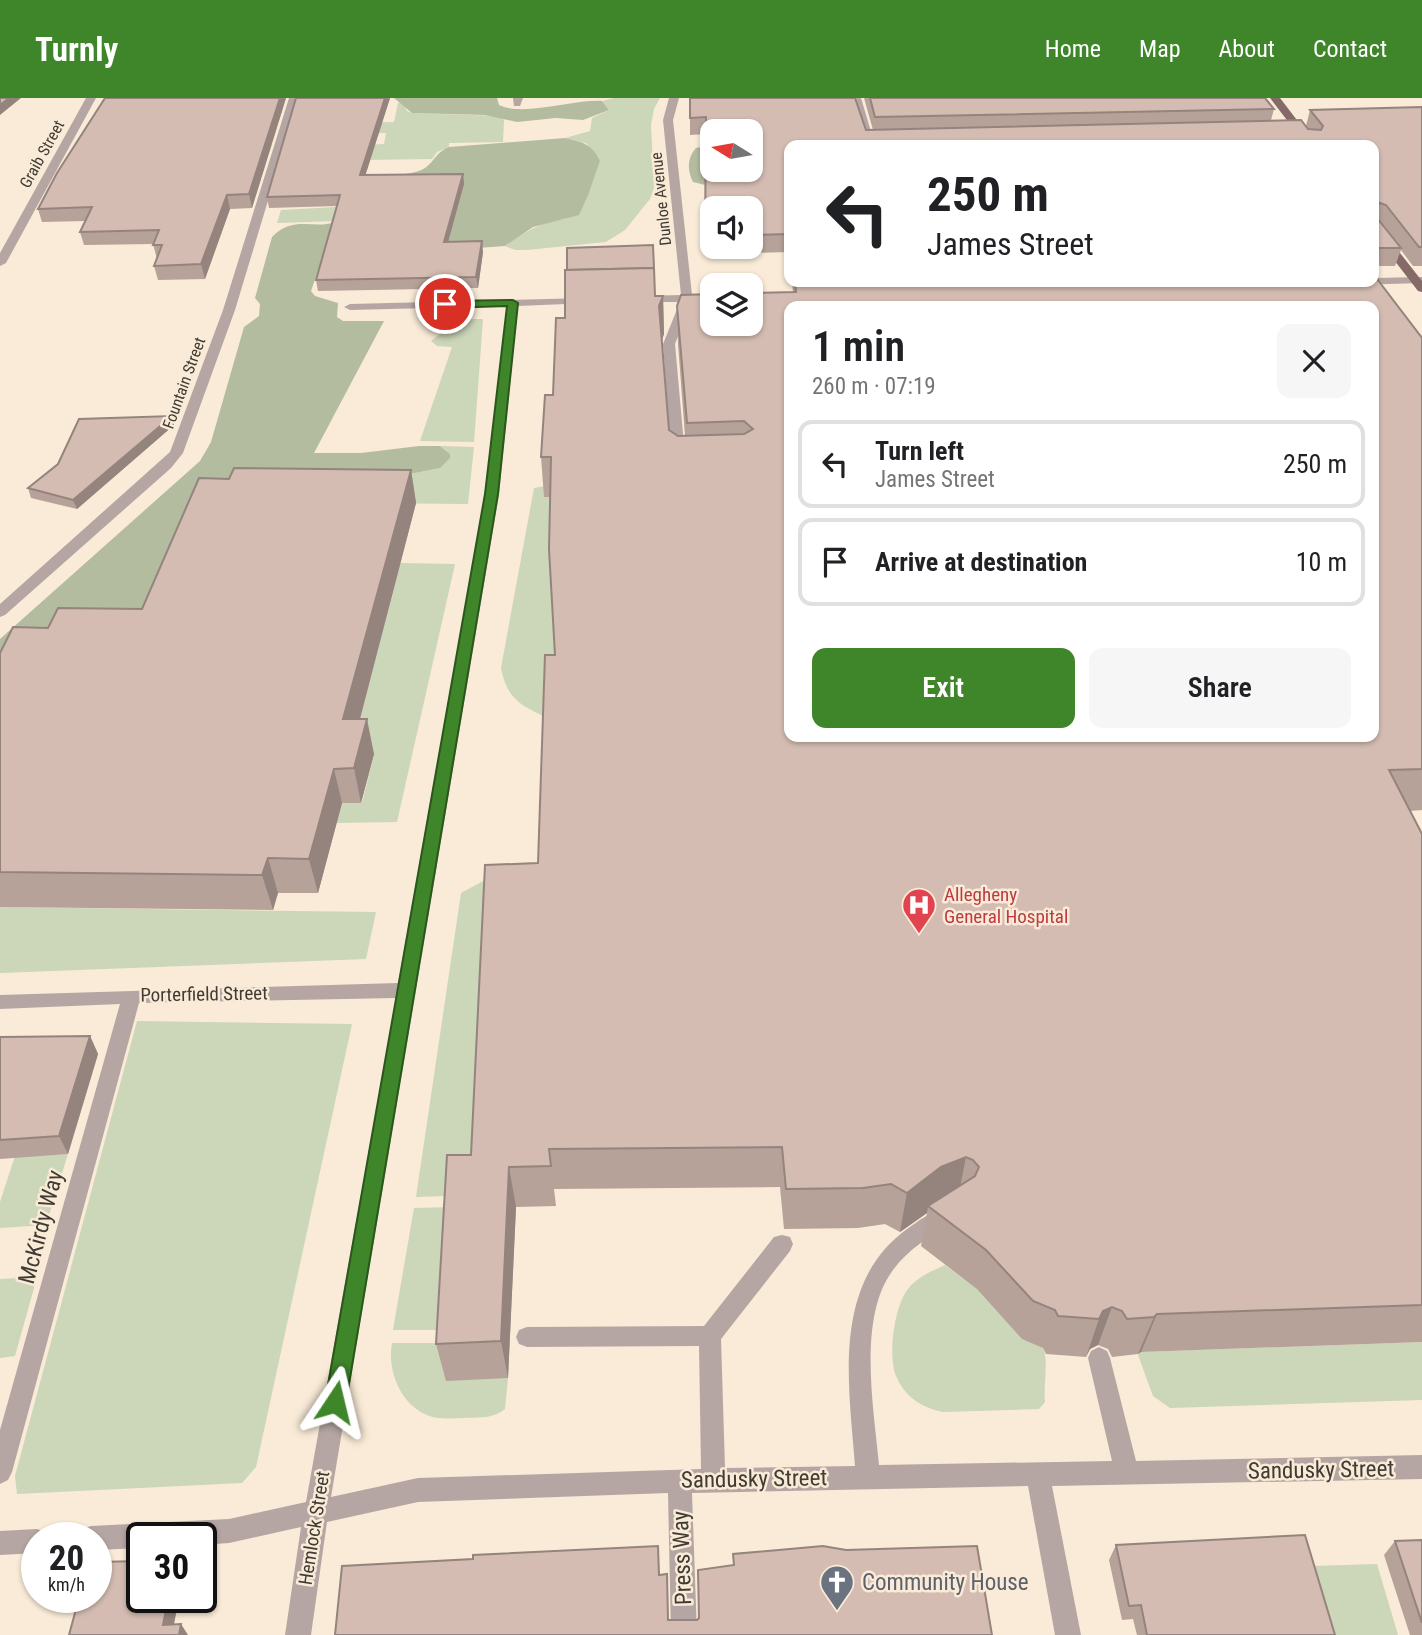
<!DOCTYPE html>
<meta charset="utf-8">
<style>
body{margin:0;font-family:"Roboto Condensed",sans-serif;background:#f6f6f6;color:#202124;height:100vh;display:flex;flex-direction:column;font-size:26px;white-space:nowrap}
*{box-sizing:border-box;margin:0}
p{font-size:23px;color:#757577}
.icon{flex:none;width:38px;height:38px;fill:none;stroke:currentColor;stroke-width:2;stroke-linecap:round;stroke-linejoin:round}
.map{position:relative;flex:1;overflow:hidden}
.details{position:absolute;left:784px;top:203px;width:595px;height:441px;display:flex;flex-direction:column;background:#fff;border-radius:14px;box-shadow:0 2px 5px #0004}
.details>*{flex:none}
.top-card{position:absolute;left:784px;top:42px;width:595px;height:147px;border-radius:14px;box-shadow:0 2px 5px #0004;background:#fff;color:#202124;overflow:hidden}
.needle{width:46px;rotate:281deg}
.fabs{position:absolute;left:700px;top:21px;display:grid;gap:14px}
.fabs a{display:grid;place-items:center;width:63px;height:63px;border-radius:14px;background:#fff;box-shadow:0 2px 5px #0004;font-size:35px}
.speed{position:absolute;left:21px;top:1424px;display:flex;gap:14px;font-size:35px;font-weight:700;text-align:center}
.speed>*{display:grid;place-content:center;width:91px;height:91px;border-radius:50%;background:#fff;box-shadow:0 2px 5px #0004;line-height:1}
.speed small{font-size:18px;font-weight:400}
.speed .limit{border:4px solid #111;border-radius:10px;background:#fff;color:#111}
.pin{position:absolute;display:grid;place-items:center;width:60px;height:60px;color:#fff;margin:-30px;border:4px solid #fff;border-radius:50%;box-shadow:0 2px 7px #0007}
.me{position:absolute;width:77px;margin:-38px;rotate:10deg;stroke-linejoin:round;filter:drop-shadow(0 0 5px #0008)}
.turn{display:flex;align-items:center;gap:24px;height:147px;padding:0 28px;font-size:32px}
.turn .icon{width:91px;height:91px;stroke-width:2.5}
.turn b{display:block;font-size:49px;line-height:60px}
.round{display:grid;place-items:center;flex:none;width:74px;height:74px;border-radius:14px;background:#f6f6f6}
.headline{display:flex;align-items:center;justify-content:space-between;height:119px;padding:0 28px}
h1{font-size:42px;font-weight:600;line-height:52px}
.cta{display:flex;gap:14px;margin-top:auto;padding:14px 28px}
.cta a{flex:1;height:80px;border-radius:14px;background:#3f862b;color:#fff;font-size:28px;font-weight:600;line-height:80px;text-align:center}
.cta a+a{background:#f6f6f6;color:#202124}
ul{padding:0;list-style:none}
li{display:flex;align-items:center;gap:21px;height:88px;margin:0 14px 10px;padding:0 14px;border:4px solid #e0e0e0;border-radius:14px}
li div{flex:1}
li b{display:block;font-size:26px}
li em{font-style:normal}
header{display:flex;align-items:center;gap:42px;box-sizing:border-box;height:98px;padding:0 35px;background:#3f862b;color:#fff}
header strong{font-size:33px}
nav{display:flex;gap:38px;margin-inline-start:auto;font-size:24px}
.map>svg:first-child{display:block}
</style>
<header>
<strong>Turnly</strong>
<nav><a>Home</a><a>Map</a><a>About</a><a>Contact</a></nav>
</header>
<div class="map">
<svg width="1422" height="1537" viewBox="0 0 1422 1537">
<rect width="100%" height="100%" fill="#f9ebd7"/>
<!-- green -->
<g fill="#ccd6b8">
<path d="M614,0H660L654,11L651,27L654,90L650,101L625,132L606,144L527,152H515L505,148C526,134 539,124 565,121L589,95L600,63L586,45L565,40L590,33L592,20L609,12L602,3Z"/>
<path d="M398,5H403L407,13L412,15L500,18L504,22L503,44L449,45V49L437,54L432,61L362,62L342,48L384,46L386,35L344,36L347,25L394,24Z"/>
<path d="M354,108L337,123L277,125L281,112Z"/>
<path d="M473,221H483L474,344L420,343L452,249L437,248L431,243L456,223Z"/>
<path d="M440,348L474,349L468,406L360,405L380,382L440,370L447,353Z"/>
<path d="M545,388L555,399L558,599L548,620C521,608 507,601 501,570L534,390Z"/>
<path d="M400,465L455,466L397,724L336,725L341,705H362L373,661L374,656L351,655Z"/>
<path d="M485,782L478,1097L416,1099L461,795Z"/>
<path d="M0,809L376,814L366,861L0,875Z"/>
<path d="M137,923L352,926L256,1369L242,1385L17,1396L15,1378Z"/>
<path d="M68,1056L46,1127L0,1130V1104L15,1058Z"/>
<path d="M455,1109L448,1232H393L414,1110Z"/>
<path d="M945,1167L964,1181L966,1179L1043,1250C1049,1263 1043,1287 1045,1304L1039,1311L943,1314C923,1310 906,1300 897,1280C887,1261 894,1208 908,1191C917,1179 932,1173 945,1167Z"/>
<path d="M37,1179L15,1258L0,1260V1181Z"/>
<path d="M1422,1244V1302L1170,1310L1153,1298L1138,1257L1141,1254Z"/>
<path d="M392,1245H447L508,1280L505,1311C492,1321 481,1319 465,1320C452,1320 438,1322 427,1317C400,1306 387,1272 392,1245Z"/>
<path d="M1377,1466L1398,1537H1331L1312,1468Z"/>
</g>
<!-- forest -->
<g fill="#b3bc9f">
<path d="M394,0H497L499,7C523,19 574,1 602,3L609,12L583,22L556,20L517,24L485,17L412,15Z"/>
<path d="M565,40C583,44 592,46 600,63L589,95L579,117L533,129L505,148L326,161L319,170L311,193L315,198L338,205L337,219L343,223H384L314,355H361L419,348H440L450,356V360L440,370L380,382L153,545L0,618V541L200,363L211,344L244,229L259,218L260,206L255,200L272,139C294,116 315,133 338,123C359,113 373,88 394,79C404,75 415,76 425,70C435,63 436,54 449,49Z"/>
<path d="M712,47L709,88L693,84C687,72 687,60 696,50Z"/>
</g>
<g fill="none" stroke-linecap="round" stroke-linejoin="round">
<!-- minor -->
<g fill="#b5a6a3" fill-rule="evenodd">
<path d="M86,0H96L6,165L0,168V155Z"/>
<path d="M289,0H299L235,212L183,355L171,370L5,517L0,519V506L170,354L223,212Z"/>
<path d="M513,0H523L520,8H514Z"/>
<path d="M669,0H679L673,22L692,197H712V203L691,204L675,246L685,358L678,362L671,358L663,246L680,204H642L636,201L642,198L681,197L663,22Z"/>
<path d="M851,0H861L875,47H865Z"/>
<path d="M1422,179V185L1356,187L1350,184H1374V180Z"/>
<path d="M586,200L592,203L590,205L518,208L499,396L331,1399L418,1380L701,1371L699,1248L527,1249L519,1246L516,1239L519,1232L527,1229L704,1228L774,1139L782,1137L790,1139L793,1146L790,1153L721,1241L725,1370L855,1368C849,1287 831,1186 907,1131C918,1123 931,1114 944,1109L951,1111L955,1118L951,1125C931,1138 908,1151 893,1172C857,1220 874,1311 879,1367L1112,1363L1088,1260L1091,1253L1099,1249L1107,1253L1110,1260L1136,1363L1422,1357V1381L1052,1388L1081,1537H1055L1028,1388L692,1395L697,1537H671L668,1395L418,1404L327,1424L311,1537H285L301,1429L229,1445L201,1447V1440H142V1450L96,1452V1440H79L82,1431L91,1428L229,1421L306,1404L396,900L139,905L12,1374L8,1382L0,1386V1332L120,906L0,911V897L398,885L485,396L507,208L350,212L344,209L350,206Z"/>
<path d="M37,1431L46,1434L48,1440H37V1455L0,1457V1433Z"/>
</g>
<!-- major -->
<g fill="#856a67" fill-rule="evenodd">
<path d="M1270,0H1280L1316,47H1306Z"/>
<path d="M1374,126L1378,127L1422,183V194L1418,193L1374,136Z"/>
</g>
</g>
<!-- wall -->
<g fill="#b6a299" fill-rule="evenodd">
<path d="M105,0H286L252,110L230,111L205,181L158,182L154,168L157,161L153,146L84,147L80,134L85,123L42,124L38,111Z"/>
<path d="M296,0H390L365,77L463,76L464,86L448,144L483,154L478,190L318,193L316,182L337,108L269,110L267,99Z"/>
<path d="M690,0L866,32H873L864,0H1265L1274,11L1271,22L1306,28L1310,12L1422,9V168H1413L1401,152L1395,168H1374V47H789V154L705,156L706,36L690,37ZM712,110H751V149H712Z"/>
<path d="M567,172L655,198H663L664,236L662,242L669,332L678,338H685L678,246L677,208L793,194L792,184H1374L1422,240V712L1410,713L1422,736V1244L1141,1254L1138,1256L1112,1259L1108,1251L1098,1247L1090,1251L1086,1259L1046,1256L1043,1250L1022,1241L977,1191L921,1148L927,1115L900,1134L885,1126L858,1130L784,1131L780,1089L554,1091L556,1108L516,1109L508,1280L446,1283L436,1246L471,1057L538,765L555,557L550,399H544L541,359L553,297L565,220ZM789,208H1374V639H789Z"/>
<path d="M172,318L174,327L77,411L31,400L28,390L58,366Z"/>
<path d="M411,372L416,405L360,621L374,656L361,705H342L318,795H278L273,812L0,809V555L48,530L142,511Z"/>
<path d="M90,938L98,956L68,1056L0,1061V939Z"/>
<path d="M1422,1442V1537H1410L1384,1457L1395,1443Z"/>
<path d="M1116,1447L1335,1537H1137L1133,1521L1122,1522L1109,1462Z"/>
</g>
<!-- shaded-wall -->
<g fill="#94847d">
<path d="M9,0H21L0,17V7Z"/>
<path d="M280,0H286L252,110L249,96Z"/>
<path d="M385,0H390L362,88L360,77Z"/>
<path d="M463,76L464,86L445,155L444,144Z"/>
<path d="M227,97L230,111L205,181L201,166Z"/>
<path d="M482,143L483,154L478,190L476,179Z"/>
<path d="M663,198L664,236L660,246L659,208Z"/>
<path d="M172,318L174,327L77,411L73,402Z"/>
<path d="M411,372L416,405L351,655L343,621Z"/>
<path d="M367,621L374,656L361,705L354,670Z"/>
<path d="M334,671L342,705L318,795L309,761Z"/>
<path d="M268,760L278,795L273,812L262,777Z"/>
<path d="M90,938L98,956L68,1056L59,1038Z"/>
<path d="M966,1059L958,1099L928,1108L927,1115L900,1134L907,1095L941,1069Z"/>
<path d="M509,1069L516,1109L508,1280L501,1243Z"/>
<path d="M1112,1209L1098,1247L1090,1251L1086,1259L1099,1221L1103,1213Z"/>
<path d="M1157,1216L1141,1254L1138,1256L1154,1219Z"/>
<path d="M168,1500H179L172,1537L163,1527Z"/>
<path d="M181,1526L188,1537H179Z"/>
</g>
<!-- building -->
<g fill="#d4bcb2" stroke="#94847d" stroke-width="2" fill-rule="evenodd">
<path d="M0,0H9L0,7Z"/>
<path d="M105,0H280L249,96L227,97L201,166L154,168L162,147H153L159,132L80,134L92,109L38,111L57,75Z"/>
<path d="M296,0H385L360,77L463,76L444,144L482,143L476,179L316,182L340,97L267,99Z"/>
<path d="M690,0H855L866,32L1301,22L1308,31L1321,32L1323,28L1310,12L1422,9V149H1419L1386,107L1380,105L1377,108V120L1401,150H1374V47H789V136L751,137V110H712V138H705L706,19L690,20ZM712,33H751V72H712Z"/>
<path d="M870,0H1265L1274,11L875,19Z"/>
<path d="M653,147L654,170L567,172V150Z"/>
<path d="M654,170L655,198H663L659,208L669,332L678,338L744,336L753,331L744,323L687,325L677,208L681,197L712,196V226H751V195L796,194L795,184H1374V177L1422,240V671L1389,672L1422,736V1207L1157,1216L1154,1219L1127,1221L1122,1213L1112,1209L1103,1213L1099,1221L1058,1218L1055,1212L1033,1203L986,1152L928,1108L975,1078L979,1069L973,1062L966,1059L941,1069L907,1095L891,1086L863,1090L786,1091L782,1049L549,1051L551,1068L509,1069L501,1243L436,1246L447,1057H471L485,767L538,765L545,557H555L549,451L551,359H541L545,297H553L556,220H565V172ZM789,208H1374V639H789Z"/>
<path d="M172,318L73,402L28,390L58,366L79,321Z"/>
<path d="M234,370L411,372L343,621H367L354,670L334,671L309,761L268,760L262,777L0,774V555L13,529L48,530L58,510L142,511L199,380L229,381Z"/>
<path d="M90,938L59,1038L0,1042V939Z"/>
<path d="M1305,1437L1335,1537H1147L1141,1507L1129,1508L1116,1447Z"/>
<path d="M1422,1442V1525L1395,1443Z"/>
<path d="M658,1448L659,1477L667,1476L668,1522H697L699,1520L698,1472L734,1467L733,1456L823,1448L846,1452L977,1448L992,1537H335L342,1468L473,1461V1457Z"/>
<path d="M142,1463V1500H168L163,1527L181,1526L179,1537H69L79,1500H96V1464Z"/>
</g>
<!-- route -->
<path fill="#3f862b" stroke="#29571c" stroke-width="2" d="M513,202L518,205L498,396L346,1304L343,1311L335,1314L328,1311L325,1304L485,396L507,208L445,210L440,206L445,203Z"/>
<!-- icons -->
<defs>
<g id="hospital-pin" transform="scale(1.75)"><path d="M0 17L-7.5 6A9.5 9.5 0 1 1 7.5 6Z" fill="#e0444e" stroke="#f9ebd7"/><path d="M-5-5h3v3.5h4V-5h3V5h-3V1.5h-4V5h-3Z" fill="#fff"/></g>
<g id="church-pin" transform="scale(1.75)"><path d="M0 17L-7.5 6A9.5 9.5 0 1 1 7.5 6Z" fill="#6b7280" stroke="#f9ebd7"/><path d="M-1.2-6h2.4v3.5h3.3v2.4h-3.3V6h-2.4V-.1h-3.3v-2.4h3.3Z" fill="#fff"/></g>
</defs>
<g fill-rule="evenodd">
<use href="#hospital-pin" x="919" y="807"/>
<use href="#church-pin" x="837" y="1484"/>
</g>
<g text-anchor="middle" dominant-baseline="central" stroke-width="5" stroke-linejoin="round" paint-order="stroke">
<!-- far-street labels -->
<g font-size="16" fill="#403b33" stroke="#f9ebd7">
<text transform="translate(42 56) rotate(-61)">Graib Street</text>
<text transform="translate(661 101) rotate(-96)">Dunloe Avenue</text>
<text transform="translate(184 285) rotate(-70)">Fountain Street</text>
</g>
<!-- health labels -->
<g font-size="19" fill="#be3a42" stroke="#f9ebd7" text-anchor="start">
<text x="944" y="796">Allegheny<tspan x="944" dy="22">General Hospital</tspan></text>
</g>
<!-- street labels -->
<g font-size="19" fill="#403b33" stroke="#f9ebd7">
<text transform="translate(204 896) rotate(-1)">Porterfield Street</text>
<text transform="translate(314 1430) rotate(-81)">Hemlock Street</text>
</g>
<!-- near-street labels -->
<g font-size="23" fill="#403b33" stroke="#f9ebd7">
<text transform="translate(41 1129) rotate(-75)">McKirdy Way</text>
<text transform="translate(1321 1372) rotate(-1)">Sandusky Street</text>
<text transform="translate(754 1381) rotate(-1)">Sandusky Street</text>
<text transform="translate(682 1460) rotate(-92)">Press Way</text>
</g>
<!-- near-worship labels -->
<g font-size="23" fill="#5b616d" stroke="#f9ebd7" text-anchor="start">
<text x="862" y="1484">Community House</text>
</g>
</g>
</svg>
<div class="fabs">
<a><svg class="needle" viewBox="-14 -14 28 28"><path d="M0-13l5 13h-10z" fill="#e53935"/><path d="M0 13l5-13h-10z" fill="#757577"/></svg></a>
<a><svg class="icon" aria-label="sound" viewBox="0 0 24 24"><path d="M4 9h4l5-4v14l-5-4H4zM17 9q2 3 0 6"/></svg></a>
<a><svg class="icon" aria-label="layers" viewBox="0 0 24 24"><path d="M12 4l9 5-9 5-9-5zM3 14l9 5 9-5"/></svg></a>
</div>
<div class="speed"><div>20<small>km/h</small></div><div class="limit">30</div></div>
<div class="pin" style="left:445px;top:206px;background:#d93025"><svg class="icon" aria-label="arrive" viewBox="0 0 24 24"><path d="M6 21V4h12l-3 4 3 4H6"/></svg></div>
<svg class="me" style="left:335px;top:1304px" viewBox="-20 -20 40 40"><path d="M0-17L14 15 0 8-14 15z" fill="#3f862b" stroke="#fff" stroke-width="4"/></svg>
<div class="top-card">
<div class="turn"><svg class="icon" aria-label="left" viewBox="0 0 24 24"><path d="M17 20v-9H6M10 6l-5 5 5 5"/></svg><div><b>250 m</b>James Street</div></div>
</div>
<section class="details">
<div class="headline"><div><h1>1 min</h1><p>260 m · 07:19</p></div><a class="round"><svg class="icon" aria-label="close" viewBox="0 0 24 24"><path d="M6 6l12 12M18 6L6 18"/></svg></a></div>
<ul>
<li><svg class="icon" aria-label="left" viewBox="0 0 24 24"><path d="M17 20v-9H6M10 6l-5 5 5 5"/></svg><div><b>Turn left</b><p>James Street</p></div><em>250 m</em></li>
<li><svg class="icon" aria-label="arrive" viewBox="0 0 24 24"><path d="M6 21V4h12l-3 4 3 4H6"/></svg><div><b>Arrive at destination</b></div><em>10 m</em></li>
</ul>
<div class="cta"><a>Exit</a><a>Share</a></div>
</section>
</div>
